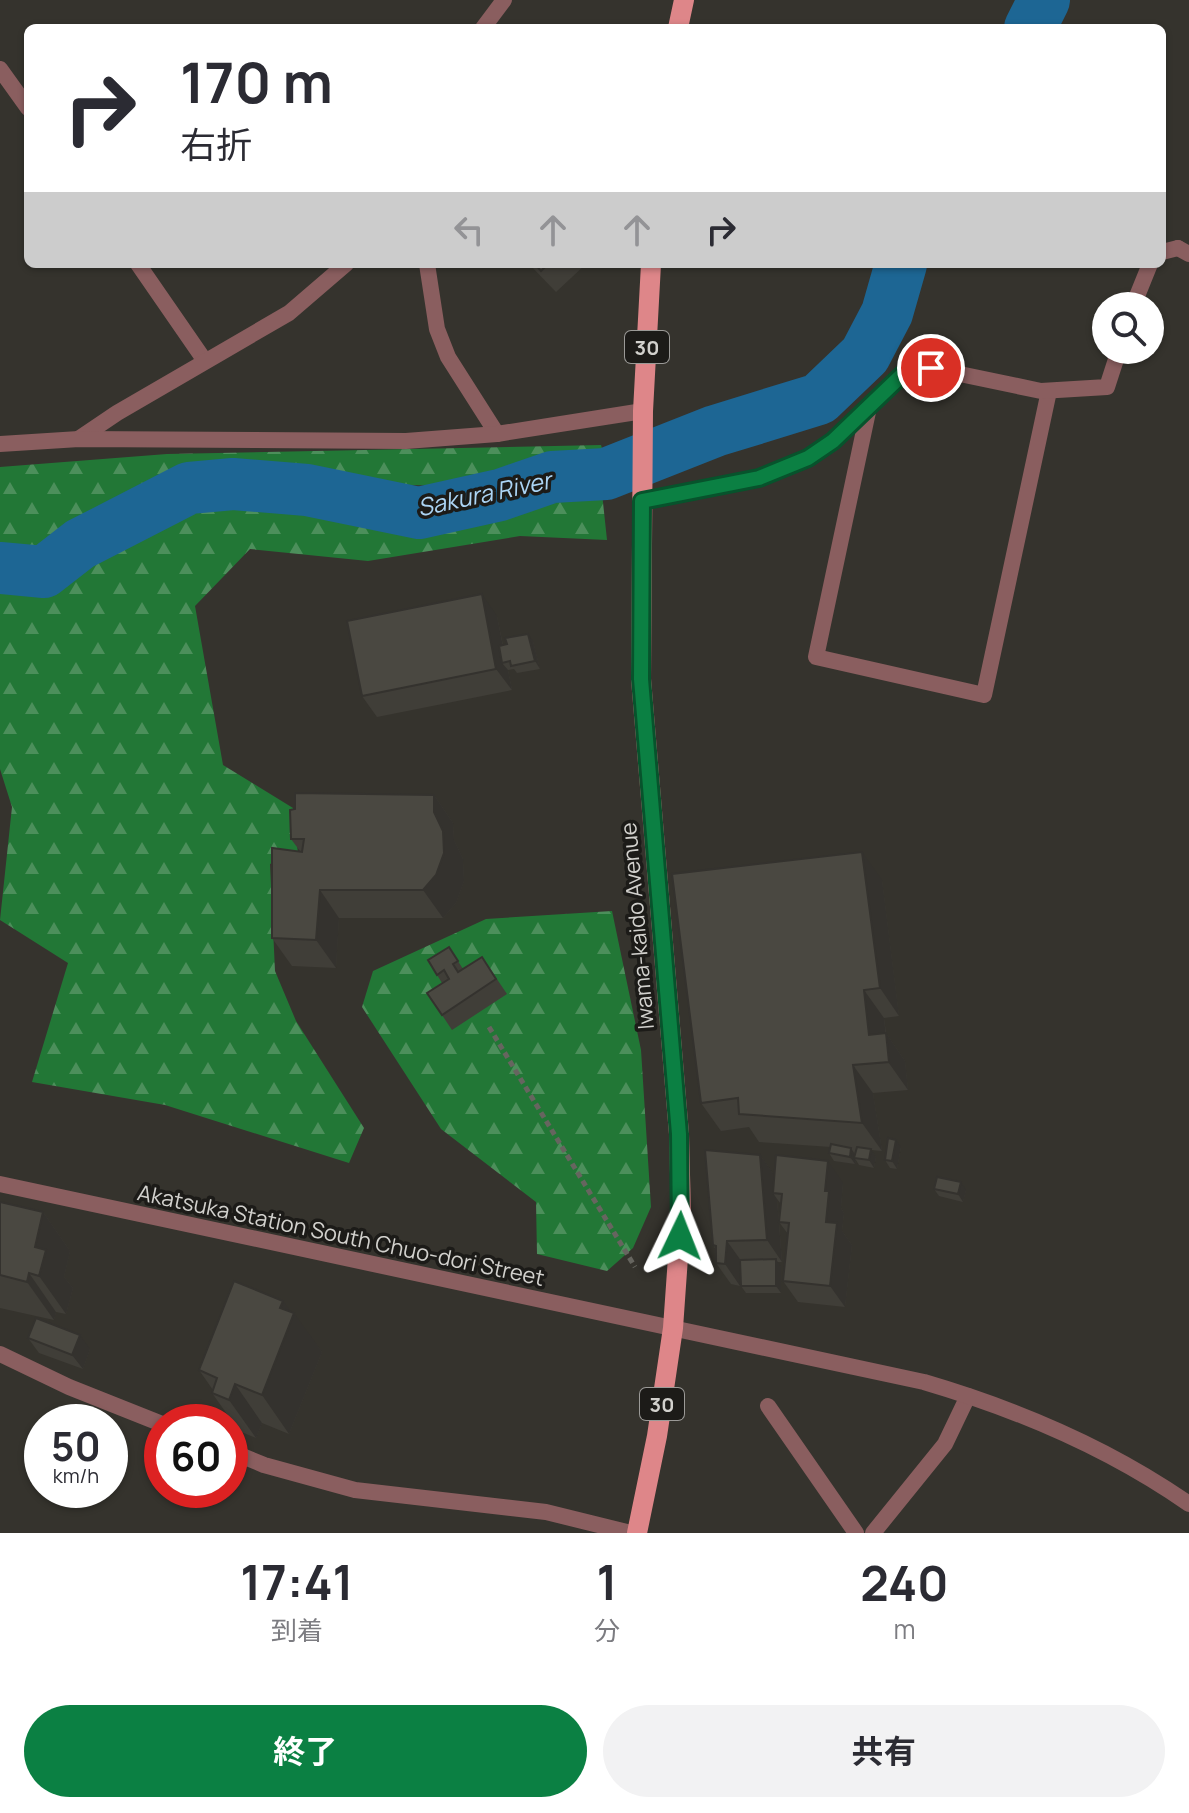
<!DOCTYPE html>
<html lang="ja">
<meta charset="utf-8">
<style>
body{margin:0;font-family:Manrope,"Noto Sans JP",sans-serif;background:#f2f2f3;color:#2b2b33;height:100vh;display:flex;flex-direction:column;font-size:30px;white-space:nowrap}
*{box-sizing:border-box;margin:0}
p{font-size:26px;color:#7c7c81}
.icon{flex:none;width:44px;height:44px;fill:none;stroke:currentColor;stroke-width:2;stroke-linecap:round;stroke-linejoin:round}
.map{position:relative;height:1533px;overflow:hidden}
.panel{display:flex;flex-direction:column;background:#fff;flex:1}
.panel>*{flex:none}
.hud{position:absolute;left:24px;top:24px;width:1142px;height:244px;border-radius:12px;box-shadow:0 2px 6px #0004;background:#fff;color:#2b2b33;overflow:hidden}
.controls{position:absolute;left:1092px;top:292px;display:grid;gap:16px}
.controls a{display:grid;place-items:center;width:72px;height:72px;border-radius:50%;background:#fff;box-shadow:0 2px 6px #0004;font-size:40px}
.speed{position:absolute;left:24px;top:1404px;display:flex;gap:16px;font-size:40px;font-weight:700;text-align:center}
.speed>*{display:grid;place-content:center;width:104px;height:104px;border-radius:50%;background:#fff;box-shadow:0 2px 6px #0004;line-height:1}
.speed small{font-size:20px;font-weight:400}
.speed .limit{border:12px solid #d22;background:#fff;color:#111}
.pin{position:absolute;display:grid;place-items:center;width:68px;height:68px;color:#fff;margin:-34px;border:4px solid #fff;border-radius:50%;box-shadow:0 2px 8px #0007}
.me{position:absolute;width:88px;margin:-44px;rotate:2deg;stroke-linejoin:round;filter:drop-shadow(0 0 6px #0008)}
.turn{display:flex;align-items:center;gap:28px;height:168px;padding:0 24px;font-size:36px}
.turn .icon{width:104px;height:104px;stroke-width:2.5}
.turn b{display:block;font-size:56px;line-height:68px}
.lanes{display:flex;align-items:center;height:76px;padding:0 24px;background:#0003;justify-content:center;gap:40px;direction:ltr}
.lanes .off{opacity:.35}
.eta{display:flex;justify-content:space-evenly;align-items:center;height:136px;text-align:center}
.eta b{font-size:48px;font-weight:700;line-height:56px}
.button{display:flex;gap:16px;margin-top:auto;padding:16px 24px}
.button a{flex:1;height:92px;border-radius:48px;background:#0b8043;color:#fff;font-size:32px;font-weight:700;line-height:92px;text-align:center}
.button a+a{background:#f2f2f3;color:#2b2b33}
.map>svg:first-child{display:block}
</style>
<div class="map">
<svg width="1189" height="1533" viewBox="0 0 1189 1533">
<defs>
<pattern id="forest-firs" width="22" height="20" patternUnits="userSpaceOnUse" patternTransform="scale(2)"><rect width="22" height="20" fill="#227736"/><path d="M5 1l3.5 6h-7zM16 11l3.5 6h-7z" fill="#4c8f5b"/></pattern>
</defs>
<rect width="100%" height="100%" fill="#35332d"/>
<!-- forest -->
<g fill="url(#forest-firs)">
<path d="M601,445L604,455L510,471L463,486L406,485L275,468L224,466L191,473L49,546L20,547L0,542V467L167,454Z"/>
<path d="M602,493L607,540L520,536L368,561L250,549L195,606L223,765L293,808L298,854L270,864L275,971L296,1021L364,1128L349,1163L165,1105L32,1082L68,963L0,920L12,807L0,769V590L29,595L65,585L101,550L194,509L250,503L295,506L409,529L512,516L555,496Z"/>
<path d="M612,911L641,1050L651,1207L633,1248L607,1271L537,1254L536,1202L441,1129L362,1007L373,971L486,919Z"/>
</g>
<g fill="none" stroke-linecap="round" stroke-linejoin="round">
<!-- river -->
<g stroke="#1d6694" stroke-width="52">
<path d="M1030,28L1044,0"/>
<path d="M0,568L44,572L80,544L189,488L233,484L307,490L419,513L500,495L552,477L606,474L715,431L819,399L865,355L887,313L901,264"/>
</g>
<!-- path -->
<path stroke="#66655f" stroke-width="5" stroke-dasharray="6 4" stroke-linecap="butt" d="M489,1027L635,1267"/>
<!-- service -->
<g stroke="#8a5e5f" stroke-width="16">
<path d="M1178,248L1189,254"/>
<path d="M869,407L816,657L984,695L1049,391"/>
</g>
<!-- minor -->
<g stroke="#8a5e5f" stroke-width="16">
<path d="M483,28L504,0"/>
<path d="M0,69L28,108"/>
<path d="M1162,252L1178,248"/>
<path d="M138,264L205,361"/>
<path d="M427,264L437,329L448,357L497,434"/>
<path d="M1133,306L1150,264"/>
<path d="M80,438L117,413L289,313L346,264"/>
<path d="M0,444L79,439L406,441L497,434L643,411"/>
<path d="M642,501L759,478L808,458L833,441L904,373L931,368L1041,391L1107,387L1119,350"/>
<path d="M0,1354L69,1387L162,1424"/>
<path d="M768,1406L856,1533"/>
<path d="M230,1451L264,1465L355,1490L546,1512L631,1533"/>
<path d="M873,1533L945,1444L968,1396"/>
</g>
<!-- tertiary -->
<path stroke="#8a5e5f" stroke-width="16" d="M0,1184L924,1382C1016,1409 1110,1449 1189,1504"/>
<!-- primary -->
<g stroke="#de8689" stroke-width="20">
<path d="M678,28L684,0"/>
<path d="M637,1533L657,1436L673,1328L681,1215L679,1134L641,679L643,411L651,264"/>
</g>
</g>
<!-- wall -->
<g fill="#403e38" fill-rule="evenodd">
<path d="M529,264H586L556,292Z"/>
<path d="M497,616L503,645L533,641L540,669L517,673L514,669L508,670L512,690L377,717L362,696Z"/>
<path d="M434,795L453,823L454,840L463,859L464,881L456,903L443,918H339L336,968L292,966L272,938L300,851L291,839Z"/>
<path d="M882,880L899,1016L884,1018L886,1033L905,1061L908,1090L873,1093L882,1151L871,1150L876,1157L874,1168L859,1165L856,1160L855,1164L834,1161L829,1153L831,1147L759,1142L749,1127L721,1131L701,1103Z"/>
<path d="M449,947L463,969L482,957L507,994L452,1030L442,1015V983L428,960Z"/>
<path d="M901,1147L897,1169L890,1168L885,1160Z"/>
<path d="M760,1155L774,1175L843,1183L841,1208L844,1213L842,1231L852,1245L845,1307L798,1302L783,1281L788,1234L779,1222L782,1262H777L781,1267V1293H746L741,1286V1276L740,1286L731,1284L716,1263V1250L713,1245ZM777,1199L781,1204L779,1221Z"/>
<path d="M934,1189L966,1190L963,1202L939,1196Z"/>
<path d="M0,1202L43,1212L70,1251L64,1277L73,1288L66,1314L56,1312L54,1320L0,1308Z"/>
<path d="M291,1312L322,1352L289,1434L262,1423L256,1438L239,1431L212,1393L213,1390L199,1370Z"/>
<path d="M28,1338L90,1349L83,1369L39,1353Z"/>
</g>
<!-- shaded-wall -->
<g fill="#34322e">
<path d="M482,594L497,616L506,662L502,663L508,670L512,690L496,669Z"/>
<path d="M528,634L533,641L540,669L535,661Z"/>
<path d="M434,795L453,823L454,840L463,859L464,881L456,903L443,918L423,890L434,812Z"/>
<path d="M862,852L882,880L899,1016L880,988Z"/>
<path d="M320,890L339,918L336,968L316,940Z"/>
<path d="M864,990L884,1018L887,1048L886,1033L905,1061L908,1090L869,1035Z"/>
<path d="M853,1065L873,1093L882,1151L862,1123Z"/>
<path d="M896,1140L901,1147L897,1169L892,1161Z"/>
<path d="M851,1148L856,1156L854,1158L856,1160L855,1164L850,1157Z"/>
<path d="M871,1149L876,1157L874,1168L869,1160Z"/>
<path d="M760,1155L775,1176L773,1193L777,1199L782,1262L767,1240Z"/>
<path d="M828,1161L843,1183L841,1208L844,1213L842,1231L852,1245L845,1307L830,1286L825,1191Z"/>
<path d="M961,1182L966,1190L963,1202L958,1194Z"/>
<path d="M43,1212L70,1251L64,1277L73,1288L66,1314L39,1276L35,1247Z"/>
<path d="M727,1241L742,1262L740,1286L725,1264Z"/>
<path d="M776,1259L781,1267V1293L776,1286Z"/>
<path d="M29,1273L56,1312L54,1320L27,1282Z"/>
<path d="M283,1301L294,1316V1313L322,1352L289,1434L262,1395L280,1308Z"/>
<path d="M80,1335L90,1349L83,1369L72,1355Z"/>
<path d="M235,1384L262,1423L256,1438L229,1400Z"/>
</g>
<!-- building -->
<g fill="#4a4841" stroke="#34322e" stroke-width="2">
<path d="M535,264H548L541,271Z"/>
<path d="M482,594L496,669L362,696L347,621Z"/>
<path d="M528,634L535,661L511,666L510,661L502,663L499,646L507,644L505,638Z"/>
<path d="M295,793L434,795V812L443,831L444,853L436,875L423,890H320L316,940L272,938V848L302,852L304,839H291L290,810L295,809Z"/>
<path d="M862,852L880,988L864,990L869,1035L886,1033L889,1062L853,1065L862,1123L739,1114L738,1098L701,1103L672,874Z"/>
<path d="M449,947L458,961L453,964L458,972L482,957L496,979L442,1015L427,993L449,979L444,970L437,975L428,960Z"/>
<path d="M888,1138L896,1140L892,1161L885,1160Z"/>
<path d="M831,1144L851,1148L850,1157L829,1153Z"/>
<path d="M857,1147L871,1149L869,1160L854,1158Z"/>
<path d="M705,1150L760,1155L767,1240L727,1241L725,1264L716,1263V1246L713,1245Z"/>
<path d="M776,1155L828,1161L825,1191H829L826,1222L837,1223L830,1286L783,1281L789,1223L779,1222L782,1194L773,1193Z"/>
<path d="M937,1177L961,1182L958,1194L934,1189Z"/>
<path d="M0,1202L43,1212L35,1247L46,1250L39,1276L29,1273L27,1282L0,1275Z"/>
<path d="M776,1259V1286H741L740,1260Z"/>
<path d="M234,1281L283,1301L280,1308L294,1313L262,1395L235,1384L229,1400L212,1393L217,1378L199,1370Z"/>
<path d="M36,1318L80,1335L72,1355L28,1338Z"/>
</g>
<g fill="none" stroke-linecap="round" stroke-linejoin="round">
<!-- route casing -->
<g stroke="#07532c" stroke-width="20">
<path id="route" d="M680,1236L679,1134L641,679L642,501L759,478L808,458L833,441L904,373L931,368"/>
</g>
<!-- route -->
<use href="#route" stroke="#0b8043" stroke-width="14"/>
</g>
<g text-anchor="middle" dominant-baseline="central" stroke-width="7" stroke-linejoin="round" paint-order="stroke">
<!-- shield labels -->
<g fill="#1c1b18" stroke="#9b9a97" stroke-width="2">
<rect x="625" y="331" width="44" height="32" rx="6"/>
<rect x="640" y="1388" width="44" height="32" rx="6"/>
</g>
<g font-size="20" font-weight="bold" fill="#d2d1cd">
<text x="647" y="347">30</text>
<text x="662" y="1404">30</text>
</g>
<!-- street labels -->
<g font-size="22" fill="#d2d1cd" stroke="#1c1b18">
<text transform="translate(637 926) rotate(-95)">Iwama-kaido Avenue</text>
<text transform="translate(341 1235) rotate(12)">Akatsuka Station South Chuo-dori Street</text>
</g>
<!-- water labels -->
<g font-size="24" font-style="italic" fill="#acd5f5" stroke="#1c1b18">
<text transform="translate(484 493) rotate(-12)">Sakura River</text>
</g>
</g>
</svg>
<div class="controls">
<a><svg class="icon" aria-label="search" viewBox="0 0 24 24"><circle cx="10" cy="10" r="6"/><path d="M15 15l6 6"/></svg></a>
</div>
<div class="speed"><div>50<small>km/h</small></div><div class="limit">60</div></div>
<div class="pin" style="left:931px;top:368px;background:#d93025"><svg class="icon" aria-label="arrive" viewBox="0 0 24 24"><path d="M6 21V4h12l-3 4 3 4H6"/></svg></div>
<svg class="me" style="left:680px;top:1236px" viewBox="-20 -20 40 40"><path d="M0-17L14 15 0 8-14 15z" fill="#0b8043" stroke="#fff" stroke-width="4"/></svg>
<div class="hud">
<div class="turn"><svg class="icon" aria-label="right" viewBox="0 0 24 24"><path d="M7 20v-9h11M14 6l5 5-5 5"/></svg><div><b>170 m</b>右折</div></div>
<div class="lanes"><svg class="icon off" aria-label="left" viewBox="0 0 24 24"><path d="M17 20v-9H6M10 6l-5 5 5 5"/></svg><svg class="icon off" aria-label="ahead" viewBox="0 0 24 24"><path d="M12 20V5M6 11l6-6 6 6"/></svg><svg class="icon off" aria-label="ahead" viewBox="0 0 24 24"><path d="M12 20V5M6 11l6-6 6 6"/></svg><svg class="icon" aria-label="right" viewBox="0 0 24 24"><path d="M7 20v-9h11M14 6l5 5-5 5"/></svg></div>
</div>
</div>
<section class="panel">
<div class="eta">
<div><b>17:41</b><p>到着</p></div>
<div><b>1</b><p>分</p></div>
<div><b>240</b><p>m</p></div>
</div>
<div class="button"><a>終了</a><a>共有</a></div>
</section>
